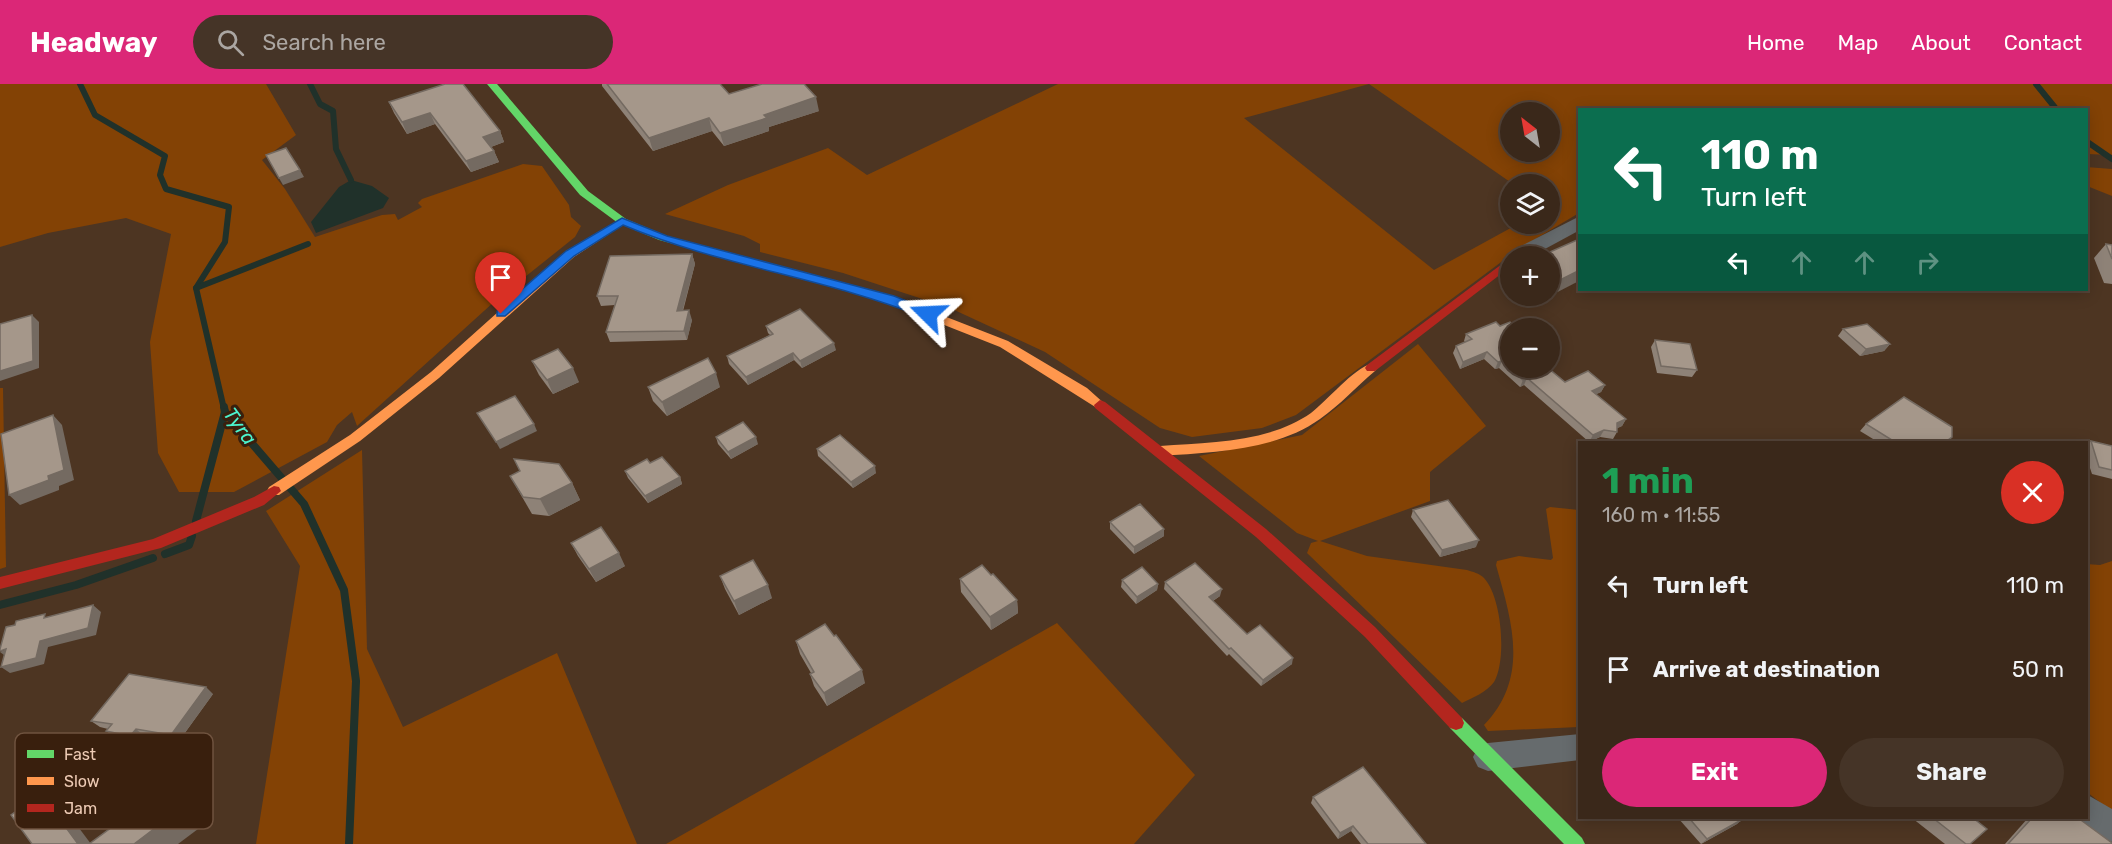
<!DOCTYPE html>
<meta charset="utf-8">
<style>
body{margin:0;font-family:Rubik,sans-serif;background:#453427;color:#f1f3f6;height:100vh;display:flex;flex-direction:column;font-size:22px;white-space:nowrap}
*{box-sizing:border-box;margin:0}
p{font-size:20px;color:#aba6a2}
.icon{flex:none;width:33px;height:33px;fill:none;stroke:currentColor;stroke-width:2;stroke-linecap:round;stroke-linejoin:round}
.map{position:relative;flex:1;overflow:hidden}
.side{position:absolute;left:1578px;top:357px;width:510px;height:378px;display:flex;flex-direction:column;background:#3a281a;border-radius:0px;box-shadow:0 3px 15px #0003,0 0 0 2px #544439}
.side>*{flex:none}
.top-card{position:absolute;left:1578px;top:24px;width:510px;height:183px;border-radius:0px;box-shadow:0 3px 15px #0003,0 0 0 2px #544439;background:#0b6e4f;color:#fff;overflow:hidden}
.needle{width:39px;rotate:329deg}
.controls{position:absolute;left:1500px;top:18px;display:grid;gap:12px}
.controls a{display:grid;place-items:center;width:60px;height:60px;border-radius:50%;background:#3a281a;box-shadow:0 3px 15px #0003,0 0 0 2px #544439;font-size:30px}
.pin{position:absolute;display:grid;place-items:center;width:51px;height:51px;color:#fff;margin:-62px -26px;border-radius:50% 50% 50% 0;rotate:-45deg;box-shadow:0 0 6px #0007}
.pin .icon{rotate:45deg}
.me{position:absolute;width:66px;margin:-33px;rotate:291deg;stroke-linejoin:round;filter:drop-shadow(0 0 4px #0008)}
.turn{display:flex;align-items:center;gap:21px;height:126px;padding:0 24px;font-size:27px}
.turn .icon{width:78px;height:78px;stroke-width:2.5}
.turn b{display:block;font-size:42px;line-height:51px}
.lanes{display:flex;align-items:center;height:57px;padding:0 24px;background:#0003;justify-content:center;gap:30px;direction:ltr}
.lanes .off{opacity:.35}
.round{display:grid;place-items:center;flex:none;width:63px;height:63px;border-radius:32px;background:#453427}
.summary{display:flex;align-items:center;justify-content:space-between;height:102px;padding:0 24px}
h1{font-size:36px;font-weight:700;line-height:45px;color:#1e9e55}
.primary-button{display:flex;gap:12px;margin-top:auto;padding:12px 24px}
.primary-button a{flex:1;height:69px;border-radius:36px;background:#db2777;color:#fff;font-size:24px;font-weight:700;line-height:69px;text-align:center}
.primary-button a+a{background:#453427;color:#f1f3f6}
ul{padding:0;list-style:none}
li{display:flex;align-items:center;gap:18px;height:84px;padding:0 24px}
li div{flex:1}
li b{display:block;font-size:22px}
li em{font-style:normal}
header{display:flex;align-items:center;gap:36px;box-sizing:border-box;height:84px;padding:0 30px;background:#db2777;color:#fff}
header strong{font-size:28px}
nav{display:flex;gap:33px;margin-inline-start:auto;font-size:21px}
.search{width:420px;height:54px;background:#453427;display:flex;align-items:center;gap:15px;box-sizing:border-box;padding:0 21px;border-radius:33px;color:#aba6a2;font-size:22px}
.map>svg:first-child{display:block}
</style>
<header>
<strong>Headway</strong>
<div class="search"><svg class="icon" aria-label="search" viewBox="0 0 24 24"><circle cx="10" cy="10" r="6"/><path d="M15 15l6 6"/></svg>Search here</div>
<nav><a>Home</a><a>Map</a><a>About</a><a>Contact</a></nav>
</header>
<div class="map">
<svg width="2112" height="760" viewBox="0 0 2112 760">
<rect width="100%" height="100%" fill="#4d3522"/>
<!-- green -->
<g fill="#834205" fill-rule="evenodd">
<path d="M0,0H266L296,51L262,76L285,105L315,153L382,131L395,130L398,136L422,123L418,119L422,115L523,80L542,82L569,121L571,133L581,142L575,153L495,217L357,342L352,328L337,341L327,358L234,408H179L158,369L150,258L171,150L126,134L48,149L0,163Z"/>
<path d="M1058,0H2112V71L2087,70L2086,26H1905L1900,22L1884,26H1580L1579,129L1520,164L1296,331L1262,344L1192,353L1160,344L1045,268L950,224L843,189L760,168V160L744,152L665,130L728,101L828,64L867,91ZM1369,0L1513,100H1550V140H1518L1434,186L1244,34ZM1510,28H1550V68H1510Z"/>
<path d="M2086,83L2112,85V112L2087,102Z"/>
<path d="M1418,260L1486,342L1430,388V417L1320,457L1367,472L1467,486C1473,488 1479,489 1484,494C1502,513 1507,576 1494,598C1487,608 1472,614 1462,619L1307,469L1311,459L1318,457L1297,449L1199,372L1302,351Z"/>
<path d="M0,304H3L6,483L0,485Z"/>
<path d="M362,366L367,565L403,643L557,569L637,760H256L300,482L266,427Z"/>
<path d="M1550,423L1579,426V643L1488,647L1484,641C1530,593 1512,538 1496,481L1497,477L1519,472L1551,476L1553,474L1546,425Z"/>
<path d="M2112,477V728L2087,708L2086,480L2100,481Z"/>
<path d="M1057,539L1195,691L1134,760H666Z"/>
</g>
<!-- water -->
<path fill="#20312a" d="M351,96L372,102L389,114L383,124L316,149L311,138L339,103Z"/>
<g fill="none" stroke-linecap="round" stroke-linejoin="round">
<!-- stream-far1 -->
<g stroke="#20312a" stroke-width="6">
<path d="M80,0L95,31L165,72L160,91L166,105L229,123L225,158L196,204L224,325"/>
<path d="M310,0L320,20L333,27L336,65L351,96"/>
<path d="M2036,0L2057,26"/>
<path d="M2086,57L2112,75"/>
<path d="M196,204L308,160"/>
</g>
<!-- stream -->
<g stroke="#20312a" stroke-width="8">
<path d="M224,323L225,328L304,420L344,506L356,597L349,760"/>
<path d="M196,437L225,328"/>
<path d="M165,470L189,461L192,452"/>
<path d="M0,521L76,501L153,474"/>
</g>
<!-- street -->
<g fill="#666b6d" fill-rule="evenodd">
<path d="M1580,132V146L1532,172H1510V176L1508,172L1511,167Z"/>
<path d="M1580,650V676L1488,687L1478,683L1473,673L1478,663L1488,659Z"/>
<path d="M2086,710L2112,725V758L2101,753L2075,734H2086Z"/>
</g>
<!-- fast -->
<g fill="#63d668" fill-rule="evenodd">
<path d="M487,0H497L588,107L626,135L667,152L894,212L896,215L890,219L659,156L618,139L580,111Z"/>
<path d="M1456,632L1462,634L1582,754L1585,760H1564L1450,644L1448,639L1450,634Z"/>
</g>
<!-- slow -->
<g fill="#ff974d" fill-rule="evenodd">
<path d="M622,134L626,135V139L574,173L439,294L360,357L279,411H269L267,407L269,403L350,351L431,288L566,167Z"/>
<path d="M890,211L1008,257L1087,304L1106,321L1100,326L1000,263L886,218L884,215Z"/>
<path d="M1371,280L1375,281L1377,284L1375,287C1356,303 1340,321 1320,335C1275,367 1213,368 1160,372L1153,367L1160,362C1210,358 1268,359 1311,329C1327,317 1354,284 1371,280Z"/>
</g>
<!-- jam -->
<g fill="#b3261e" fill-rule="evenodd">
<path d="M1510,174V183L1375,287H1367L1365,284L1367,281Z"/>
<path d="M1100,316L1105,318L1266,445L1375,543L1462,634L1464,639L1462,644L1456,646L1450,644L1365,553L1256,453L1095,324L1094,321Z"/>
<path d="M274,402L279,403L281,407L264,421L161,464L0,505V493L153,455L254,413Z"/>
</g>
</g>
<!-- wall -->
<g fill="#8e8277">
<path d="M602,0H720L729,10L819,27L769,43V47L724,62L712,47L653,67L602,2Z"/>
<path d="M389,18L500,47L504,58L491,63L494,67L499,78L471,88L435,40L407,50L394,29Z"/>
<path d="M2106,160L2112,161V200L2104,199L2094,174Z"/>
<path d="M692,170L695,180L683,227L692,236L687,256L610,258L606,248L615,221L601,222L597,212Z"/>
<path d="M766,242L836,266L802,284L794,276L748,301L729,280L727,272L770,251L768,249Z"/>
<path d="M1843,245L1890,260L1884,267L1860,272L1838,252Z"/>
<path d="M1466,250L1510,284L1565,298L1605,301L1601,308L1596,310L1626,335L1622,342L1617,344V348L1613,355L1600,353L1589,358L1524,301L1520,303L1499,284L1495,285L1484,275L1460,285L1453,269L1456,262L1465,258L1464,257Z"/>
<path d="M1655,256L1697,286L1692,293L1657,289L1651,263Z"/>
<path d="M532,277L579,298L553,310L539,291Z"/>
<path d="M648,303H720L667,332L653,317Z"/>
<path d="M1866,340L1952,353L1947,358H1878L1860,347Z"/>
<path d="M716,353L758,360L731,375L718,360Z"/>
<path d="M2091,357L2112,362V395L2092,390L2086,372V362Z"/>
<path d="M817,365L876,389L853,404L818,372Z"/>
<path d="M650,379L680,393L682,400L648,419L628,394L625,387Z"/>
<path d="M510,392L572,399L580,416L549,432L532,430Z"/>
<path d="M1413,426L1476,463L1440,473L1411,433Z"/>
<path d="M1110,438L1164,445V452L1134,470L1110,445Z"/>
<path d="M571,459L625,482L596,498L578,472Z"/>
<path d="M720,492L772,514L739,531L725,505Z"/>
<path d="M960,495L1017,516L1018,529L991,546L961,508Z"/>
<path d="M1122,496L1158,500L1157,506L1136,520L1121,503Z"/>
<path d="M1165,498L1220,512L1213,517L1247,550L1292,580L1261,602L1229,570L1227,572L1164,505Z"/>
<path d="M796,557L865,599L827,622L814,602L810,590L811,589L800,570Z"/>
<path d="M213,610L179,657L143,651L138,658L115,653L106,647L108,645L100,643L91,637Z"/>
<path d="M1313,713L1426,760H1361L1351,747L1338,755L1311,719Z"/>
<path d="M1678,734H1742L1737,740L1701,760Z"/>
<path d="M1912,734H1973L1970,760H1945Z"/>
<path d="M2028,734H2078L2112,760H2005Z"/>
</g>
<!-- shaded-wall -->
<g fill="#746a61">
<path d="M816,13L819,27L769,43V47L724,62L720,49L764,31Z"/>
<path d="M430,29L435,40L407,50L402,38Z"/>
<path d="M709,34L712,47L653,67L649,54Z"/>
<path d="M500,47L504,58L488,64L483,53Z"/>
<path d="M494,67L499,78L471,88L466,77Z"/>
<path d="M300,86L304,93L283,101L279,94Z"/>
<path d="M692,170L695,180L680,236L677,227Z"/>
<path d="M1580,186V194L1577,198L1544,215L1545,212H1550V201Z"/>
<path d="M689,226L692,236L687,256L684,247Z"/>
<path d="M32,231L39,238V284L0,297V287Z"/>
<path d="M834,259L836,266L802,284L800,277Z"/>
<path d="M1890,260L1884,267L1860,272L1866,265Z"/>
<path d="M1487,268L1484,275L1460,285L1463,278Z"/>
<path d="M793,269L794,276L748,301L746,293Z"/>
<path d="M1502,277L1499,284L1495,285L1498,278Z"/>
<path d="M573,284L579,298L553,310L547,296Z"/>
<path d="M716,289L720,303L667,332L662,318Z"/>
<path d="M1527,294L1524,301L1520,303L1523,296Z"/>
<path d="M1605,301L1601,308L1589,314L1592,307Z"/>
<path d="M53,331L62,341L74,396L59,402V406L20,421L9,411L48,392Z"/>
<path d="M1626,335L1622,342L1614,346L1617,339Z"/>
<path d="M534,340L537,347L500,365L496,358Z"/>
<path d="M1604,346L1600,353L1589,358L1593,351Z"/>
<path d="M756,353L758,360L731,375L728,368Z"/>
<path d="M875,382L876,389L853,404L851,398Z"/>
<path d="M680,393L682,400L648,419L645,412Z"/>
<path d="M572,399L580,416L549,432L540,415Z"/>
<path d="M1164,445V452L1134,470V463Z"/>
<path d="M1479,456L1476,463L1440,473L1442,466Z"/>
<path d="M619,469L625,482L596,498L589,485Z"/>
<path d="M1158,500L1157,506L1136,520L1137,513Z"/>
<path d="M768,501L772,514L739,531L734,517Z"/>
<path d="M1222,505L1220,512L1208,520L1209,513Z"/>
<path d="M1017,516L1018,529L991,546L990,533Z"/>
<path d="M93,521L101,528L96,551L48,563L44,580L10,589L1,583Z"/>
<path d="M6,565L8,574L0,568Z"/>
<path d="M1293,574L1292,580L1261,602L1263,596Z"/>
<path d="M862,586L865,599L827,622L824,609Z"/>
<path d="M206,603L213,610L179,657L171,651Z"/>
<path d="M136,645L143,651L138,658L130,652Z"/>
<path d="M168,702L190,719L206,739L178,760H134Z"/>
<path d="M37,713L50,722L48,719L73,736L91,760H78L43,723Z"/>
<path d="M1743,735L1737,740L1701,760L1707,755Z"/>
<path d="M1353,742L1351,747L1338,755L1340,749Z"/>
</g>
<!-- building -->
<g fill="#a5978a" stroke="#746a61" stroke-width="1.5">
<path d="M445,0H463L500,47L483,53L494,67L466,77L430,29L402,38L389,18Z"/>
<path d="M607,0H720L729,10L762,0H804L816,13L764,31L767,34L720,49L709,34L649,54Z"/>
<path d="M286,64L300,86L279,94L266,71Z"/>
<path d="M1577,156H1580V186L1550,201V172H1541Z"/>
<path d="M2106,160L2112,161V175Z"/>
<path d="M692,170L677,227L689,226L684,247L606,248L618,212H597L610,172Z"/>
<path d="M800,225L834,259L800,277L793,269L746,293L727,272L773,250L766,242Z"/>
<path d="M32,231L33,277L0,287V240Z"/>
<path d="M1496,238L1500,242L1510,238L1518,244H1510V284H1548L1565,298L1588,287L1605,301L1592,307L1626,335L1617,339V348L1604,346L1593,351L1527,294L1523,296L1502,277L1498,278L1487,268L1463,278L1456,262L1472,255L1466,250Z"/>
<path d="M1867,240L1890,260L1866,265L1843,245Z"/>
<path d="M1655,256L1690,260L1697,286L1661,282Z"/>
<path d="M558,265L573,284L547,296L532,277Z"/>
<path d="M708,274L716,289L662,318L648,303Z"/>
<path d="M515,312L534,340L496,358L477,329Z"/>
<path d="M1904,313L1952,343V353L1945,358H1895L1866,340Z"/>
<path d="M53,331L64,386L48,392L49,396L9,411L1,350Z"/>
<path d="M743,338L756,353L728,368L716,353Z"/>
<path d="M840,351L875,382L851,398L817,365Z"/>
<path d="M2091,357L2112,362V386L2099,383Z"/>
<path d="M662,373L680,393L645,412L625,387L647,375L650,379Z"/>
<path d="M514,375L559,380L572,399L540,415L523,413L510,392L520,387Z"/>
<path d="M1448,416L1479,456L1442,466L1413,426Z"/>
<path d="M1140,420L1164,445L1134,463L1110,438Z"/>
<path d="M601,443L619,469L589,485L571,459Z"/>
<path d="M753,476L768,501L734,517L720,492Z"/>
<path d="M1195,479L1222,505L1209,513L1247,550L1260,541L1293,574L1263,596L1231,564L1229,565L1165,498Z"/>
<path d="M982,481L991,491L993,490L1017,516L990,533L960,495Z"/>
<path d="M1142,483L1158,500L1137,513L1122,496Z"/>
<path d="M93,521L88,544L40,557L36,574L1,583L6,565L0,567V565L6,543L15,541L16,537L45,530L44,534Z"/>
<path d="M825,540L834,552L836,551L862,586L824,609L810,590L814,588L796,557Z"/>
<path d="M129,590L206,603L171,651L136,645L130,652L106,647L112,640L91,637Z"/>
<path d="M1363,683L1426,760H1368L1353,742L1340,749L1313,713Z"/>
<path d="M168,702L184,722L134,760H89Z"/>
<path d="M37,713L43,723L48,719L78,760H32L11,731Z"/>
<path d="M1689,734H1742L1743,735L1707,755Z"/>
<path d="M1933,734H1973L1987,745L1970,760H1966Z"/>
<path d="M2032,734H2078L2112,759V760H2008Z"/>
</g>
<!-- route -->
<path fill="#1a73e8" stroke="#114b97" stroke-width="1.5" d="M622,134L667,152L894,212L932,227L934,230L928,234L923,233C826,194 720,182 623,141L574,172L505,232H497V227L566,167Z"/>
<g text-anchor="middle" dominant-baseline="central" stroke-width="6" stroke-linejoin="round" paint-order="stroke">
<!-- water labels -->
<g font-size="20" font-style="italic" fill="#4cf4ce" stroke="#391f0d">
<text transform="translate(240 342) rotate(54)">Tyra</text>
</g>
</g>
<!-- legend -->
<rect x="15" y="649" width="198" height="96" rx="9" fill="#391f0d" stroke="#6f533f" stroke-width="1.5"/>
<rect x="27" y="666" width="27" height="8" fill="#63d668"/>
<rect x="27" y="693" width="27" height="8" fill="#ff974d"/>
<rect x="27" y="720" width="27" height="8" fill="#b3261e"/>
<g font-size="16" fill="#eecbb5">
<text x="64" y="676">Fast</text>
<text x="64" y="703">Slow</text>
<text x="64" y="730">Jam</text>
</g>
</svg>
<div class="controls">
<a><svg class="needle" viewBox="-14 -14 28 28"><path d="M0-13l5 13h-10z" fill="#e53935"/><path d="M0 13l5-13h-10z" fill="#aba6a2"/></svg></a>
<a><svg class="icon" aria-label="layers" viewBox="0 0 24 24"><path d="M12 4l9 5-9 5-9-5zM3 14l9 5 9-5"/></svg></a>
<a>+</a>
<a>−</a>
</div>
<div class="pin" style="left:501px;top:230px;background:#d93025"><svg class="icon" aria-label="arrive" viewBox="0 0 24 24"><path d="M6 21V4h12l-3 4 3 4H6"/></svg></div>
<svg class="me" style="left:928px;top:230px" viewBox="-20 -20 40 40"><path d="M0-17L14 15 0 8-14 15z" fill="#1a73e8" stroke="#fff" stroke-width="4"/></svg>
<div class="top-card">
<div class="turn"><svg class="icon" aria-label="left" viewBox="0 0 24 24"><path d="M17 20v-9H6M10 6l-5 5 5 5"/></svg><div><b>110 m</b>Turn left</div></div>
<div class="lanes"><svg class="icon" aria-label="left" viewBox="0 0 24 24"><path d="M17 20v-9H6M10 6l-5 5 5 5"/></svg><svg class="icon off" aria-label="ahead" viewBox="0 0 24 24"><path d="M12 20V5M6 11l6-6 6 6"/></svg><svg class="icon off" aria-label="ahead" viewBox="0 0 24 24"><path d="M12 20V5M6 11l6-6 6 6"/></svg><svg class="icon off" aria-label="right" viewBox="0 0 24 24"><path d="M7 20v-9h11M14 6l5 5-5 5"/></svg></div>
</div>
<section class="side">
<div class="summary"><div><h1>1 min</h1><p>160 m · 11:55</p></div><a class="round" style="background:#d93025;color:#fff"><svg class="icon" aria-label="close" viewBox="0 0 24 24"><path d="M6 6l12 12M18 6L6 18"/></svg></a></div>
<ul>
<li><svg class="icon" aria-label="left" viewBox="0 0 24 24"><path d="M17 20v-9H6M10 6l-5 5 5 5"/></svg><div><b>Turn left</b></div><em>110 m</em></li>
<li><svg class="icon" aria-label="arrive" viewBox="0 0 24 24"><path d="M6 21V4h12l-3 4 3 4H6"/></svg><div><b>Arrive at destination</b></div><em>50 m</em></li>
</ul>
<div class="primary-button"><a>Exit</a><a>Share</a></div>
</section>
</div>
